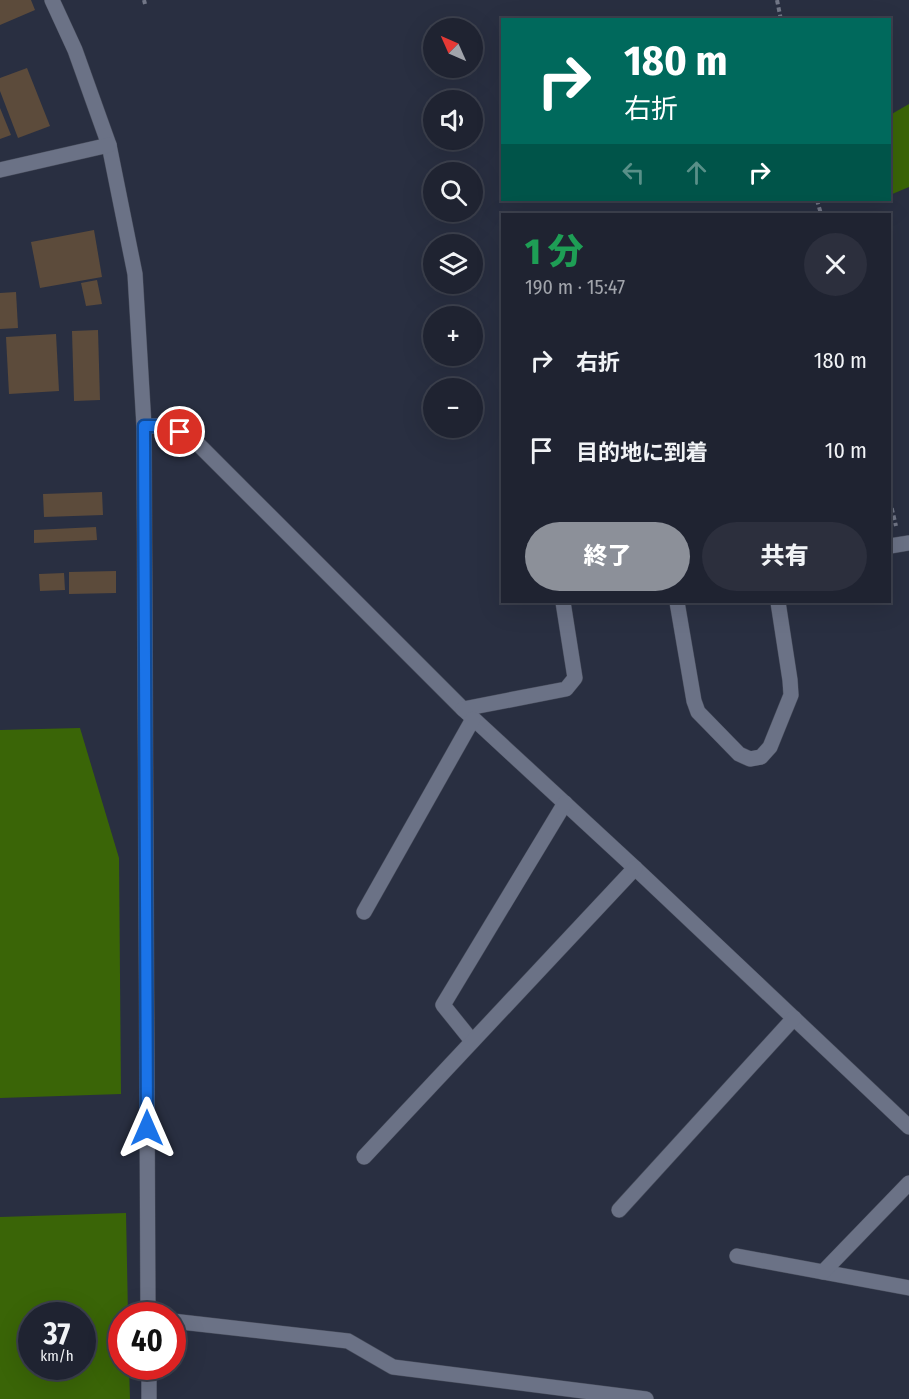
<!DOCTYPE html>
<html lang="ja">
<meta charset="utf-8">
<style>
body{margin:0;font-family:"Fira Sans Condensed","Noto Sans JP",sans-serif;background:#2c2f3d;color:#f1f3f6;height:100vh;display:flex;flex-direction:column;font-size:22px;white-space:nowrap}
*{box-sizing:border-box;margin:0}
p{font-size:20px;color:#a1a4ab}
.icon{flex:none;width:33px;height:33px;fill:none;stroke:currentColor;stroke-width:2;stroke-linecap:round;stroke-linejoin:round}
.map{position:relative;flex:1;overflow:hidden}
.panel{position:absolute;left:501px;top:213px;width:390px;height:390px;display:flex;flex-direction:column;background:#1f2331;border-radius:0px;box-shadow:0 6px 24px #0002,0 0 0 2px #3c404d}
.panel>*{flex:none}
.guide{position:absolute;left:501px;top:18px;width:390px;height:183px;border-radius:0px;box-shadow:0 6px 24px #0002,0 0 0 2px #3c404d;background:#00695c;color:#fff;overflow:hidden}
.needle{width:39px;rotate:315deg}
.buttons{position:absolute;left:423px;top:18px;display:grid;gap:12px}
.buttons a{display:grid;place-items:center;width:60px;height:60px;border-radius:50%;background:#1f2331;box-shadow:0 6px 24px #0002,0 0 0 2px #3c404d;font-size:30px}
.speed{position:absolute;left:18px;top:1302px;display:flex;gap:12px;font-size:30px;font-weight:700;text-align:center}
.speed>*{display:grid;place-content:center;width:78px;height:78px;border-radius:50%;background:#1f2331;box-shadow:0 6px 24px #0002,0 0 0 2px #3c404d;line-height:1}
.speed small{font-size:15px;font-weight:400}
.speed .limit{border:9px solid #d22;background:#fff;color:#111}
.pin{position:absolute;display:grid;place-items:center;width:51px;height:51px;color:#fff;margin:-26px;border:3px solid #fff;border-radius:50%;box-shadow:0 2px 6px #0007}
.me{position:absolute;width:66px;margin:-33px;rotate:0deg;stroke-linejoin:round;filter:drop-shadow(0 0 4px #0008)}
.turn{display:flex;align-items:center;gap:21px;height:126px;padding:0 24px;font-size:27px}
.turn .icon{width:78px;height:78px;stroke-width:2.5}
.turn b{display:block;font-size:42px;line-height:51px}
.lanes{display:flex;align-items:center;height:57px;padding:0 24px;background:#0003;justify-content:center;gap:30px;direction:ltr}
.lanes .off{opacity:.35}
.round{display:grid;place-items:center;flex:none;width:63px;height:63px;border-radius:32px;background:#2c2f3d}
.headline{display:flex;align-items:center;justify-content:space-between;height:102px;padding:0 24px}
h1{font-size:36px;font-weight:800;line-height:45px;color:#1e9e55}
.button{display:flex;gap:12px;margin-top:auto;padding:12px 24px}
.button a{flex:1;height:69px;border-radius:36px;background:#8c9099;color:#fff;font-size:24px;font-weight:800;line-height:69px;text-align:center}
.button a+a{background:#2c2f3d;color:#f1f3f6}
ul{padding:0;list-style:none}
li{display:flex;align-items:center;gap:18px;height:90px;padding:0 24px}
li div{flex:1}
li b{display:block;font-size:22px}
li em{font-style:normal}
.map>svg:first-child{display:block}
</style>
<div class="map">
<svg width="909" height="1399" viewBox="0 0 909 1399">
<rect width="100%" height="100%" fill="#292f41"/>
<!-- forest -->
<g fill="#3a6507" fill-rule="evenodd">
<path d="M909,104V187L890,195V115Z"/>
<path d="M80,728L119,858L121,1094L0,1098V730Z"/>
<path d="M126,1213L128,1315L122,1316V1366L129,1367L130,1399H0V1217ZM32,1316H82V1366H32Z"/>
</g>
<!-- building -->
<g fill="#5c4b3b">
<path d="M0,0H31L35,10L0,25Z"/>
<path d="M27,68L50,126L18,138L0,91V78Z"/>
<path d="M0,108L11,135L0,139Z"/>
<path d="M94,230L102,277L40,288L31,242Z"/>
<path d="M97,280L102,304L86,306L81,283Z"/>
<path d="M16,292L18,328L0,329V293Z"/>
<path d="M98,330L100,400L74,401L72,331Z"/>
<path d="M56,334L59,391L9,394L6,337Z"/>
<path d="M102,492L103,515L44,517L43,494Z"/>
<path d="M96,527L97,540L34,543V530Z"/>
<path d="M116,571V593L69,594V572Z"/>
<path d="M64,573L65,590L40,591L39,574Z"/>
</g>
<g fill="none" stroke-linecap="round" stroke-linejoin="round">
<!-- minor casing -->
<g stroke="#464b5a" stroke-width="16">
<g id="minor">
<path d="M52,0L75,50L109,145L135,274L144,426L148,1316"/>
<path d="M0,170L109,145"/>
<path d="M144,426H168L180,432L195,441L463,709L635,868L909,1127"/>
<path d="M890,546L909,543"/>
<path d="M677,602L694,701L698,712L739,754L750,759L761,757L770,747L791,695L790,680L778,602"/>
<path d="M463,709L566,689L575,678L563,602"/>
<path d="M364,912L473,719"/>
<path d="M472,1041L443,1005L565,803"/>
<path d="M364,1157L635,868"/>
<path d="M619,1210L794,1018"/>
<path d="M737,1256L909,1288"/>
<path d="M823,1272L909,1183"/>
<path d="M172,1321L348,1341L393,1367L646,1399"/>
<path d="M149,1366V1399"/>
</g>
</g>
<!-- path -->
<g stroke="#727787" stroke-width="4" stroke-dasharray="4.5 3" stroke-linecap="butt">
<path d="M144,0L145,4"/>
<path d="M777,0L781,20"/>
<path d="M817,200L821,214"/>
<path d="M890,501L896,526"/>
</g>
<!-- minor -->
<use href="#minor" stroke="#6b7286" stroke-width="15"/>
</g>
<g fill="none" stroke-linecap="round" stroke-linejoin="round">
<!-- route casing -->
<g stroke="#114b97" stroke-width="15">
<path id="route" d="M147,1128L144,426H168L180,432"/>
</g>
<!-- route -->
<use href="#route" stroke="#1a73e8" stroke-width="10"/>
</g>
</svg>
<div class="buttons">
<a><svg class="needle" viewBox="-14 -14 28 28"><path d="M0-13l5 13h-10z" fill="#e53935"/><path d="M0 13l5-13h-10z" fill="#a1a4ab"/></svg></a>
<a><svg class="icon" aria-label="sound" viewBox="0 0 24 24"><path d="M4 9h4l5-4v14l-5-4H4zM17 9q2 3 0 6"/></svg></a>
<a><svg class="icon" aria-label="search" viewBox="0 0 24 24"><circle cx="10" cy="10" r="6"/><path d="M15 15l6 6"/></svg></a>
<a><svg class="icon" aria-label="layers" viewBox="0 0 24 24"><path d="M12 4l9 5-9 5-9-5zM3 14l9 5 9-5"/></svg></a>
<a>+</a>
<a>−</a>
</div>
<div class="speed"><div>37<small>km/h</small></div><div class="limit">40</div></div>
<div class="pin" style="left:180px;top:432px;background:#d93025"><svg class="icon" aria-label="arrive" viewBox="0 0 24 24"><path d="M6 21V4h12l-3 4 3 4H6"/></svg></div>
<svg class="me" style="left:147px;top:1128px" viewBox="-20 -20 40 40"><path d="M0-17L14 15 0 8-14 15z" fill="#1a73e8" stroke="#fff" stroke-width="4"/></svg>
<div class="guide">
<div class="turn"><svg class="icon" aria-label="right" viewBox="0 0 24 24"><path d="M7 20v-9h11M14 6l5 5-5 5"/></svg><div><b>180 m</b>右折</div></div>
<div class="lanes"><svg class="icon off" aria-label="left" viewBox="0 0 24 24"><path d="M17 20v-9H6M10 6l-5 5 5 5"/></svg><svg class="icon off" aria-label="ahead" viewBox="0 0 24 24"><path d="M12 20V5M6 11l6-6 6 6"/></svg><svg class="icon" aria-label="right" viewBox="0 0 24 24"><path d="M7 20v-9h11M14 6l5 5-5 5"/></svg></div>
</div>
<section class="panel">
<div class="headline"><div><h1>1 分</h1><p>190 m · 15:47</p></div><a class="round"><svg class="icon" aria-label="close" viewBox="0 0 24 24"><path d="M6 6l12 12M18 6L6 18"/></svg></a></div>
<ul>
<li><svg class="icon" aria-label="right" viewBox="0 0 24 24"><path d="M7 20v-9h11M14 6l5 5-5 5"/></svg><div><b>右折</b></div><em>180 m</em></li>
<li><svg class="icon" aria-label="arrive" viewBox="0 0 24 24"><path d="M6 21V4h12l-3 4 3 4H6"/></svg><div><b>目的地に到着</b></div><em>10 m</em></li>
</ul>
<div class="button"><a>終了</a><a>共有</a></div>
</section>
</div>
